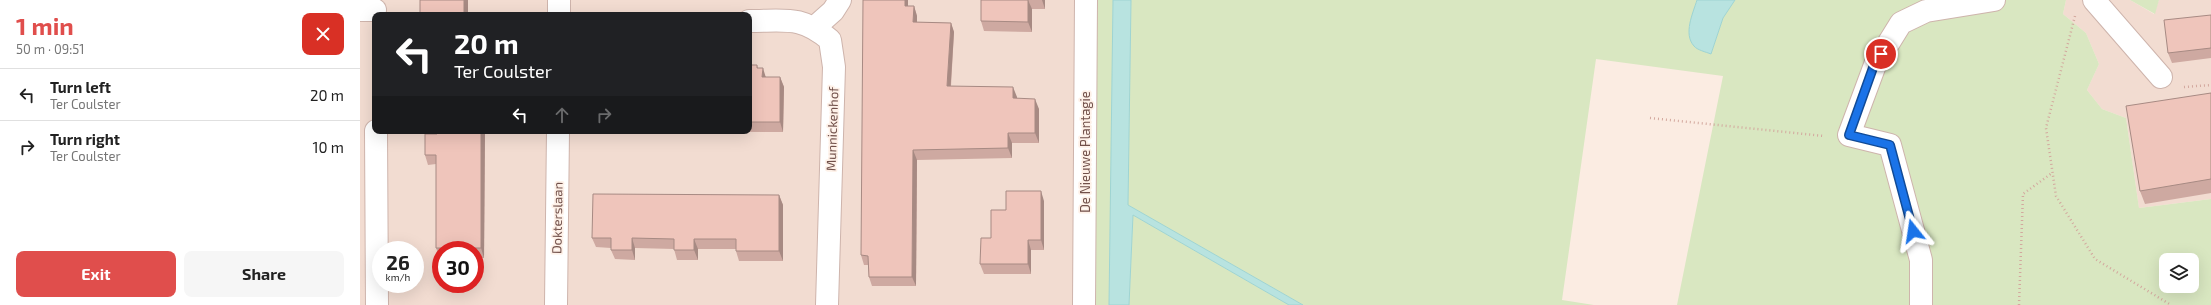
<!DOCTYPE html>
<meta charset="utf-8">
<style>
body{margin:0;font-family:"Exo 2",sans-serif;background:#f6f6f6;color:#222;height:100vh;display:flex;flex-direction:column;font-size:15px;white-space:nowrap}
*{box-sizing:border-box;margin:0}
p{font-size:13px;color:#767676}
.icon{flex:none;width:22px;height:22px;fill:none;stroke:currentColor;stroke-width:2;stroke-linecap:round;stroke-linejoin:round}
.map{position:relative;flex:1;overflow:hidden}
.drawer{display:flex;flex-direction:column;background:#fff;width:360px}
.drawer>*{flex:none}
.guide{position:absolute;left:12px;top:12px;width:380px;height:122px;border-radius:8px;box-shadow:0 4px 16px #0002;background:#202124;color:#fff;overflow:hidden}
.buttons{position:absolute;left:1799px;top:253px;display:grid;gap:8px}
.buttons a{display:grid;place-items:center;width:40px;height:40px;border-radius:8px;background:#fff;box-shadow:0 4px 16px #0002;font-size:20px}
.speed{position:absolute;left:12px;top:241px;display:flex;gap:8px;font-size:20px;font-weight:700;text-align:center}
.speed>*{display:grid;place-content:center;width:52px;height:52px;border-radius:50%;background:#fff;box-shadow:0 4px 16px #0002;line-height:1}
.speed small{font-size:10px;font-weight:400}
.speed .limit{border:6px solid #d22;background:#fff;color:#111}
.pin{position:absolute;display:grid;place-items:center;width:34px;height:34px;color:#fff;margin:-17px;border:2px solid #fff;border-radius:50%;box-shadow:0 1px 4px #0007}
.me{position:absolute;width:44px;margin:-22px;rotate:345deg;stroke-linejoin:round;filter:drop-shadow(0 0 3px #0008)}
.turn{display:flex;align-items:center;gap:14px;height:84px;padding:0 16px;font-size:18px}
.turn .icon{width:52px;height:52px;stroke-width:2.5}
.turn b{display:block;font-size:28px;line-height:34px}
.lanes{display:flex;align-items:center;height:38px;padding:0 16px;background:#0003;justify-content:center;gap:20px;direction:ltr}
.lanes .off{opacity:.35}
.round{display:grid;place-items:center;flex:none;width:42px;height:42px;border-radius:8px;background:#f6f6f6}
.overview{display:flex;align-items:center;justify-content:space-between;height:68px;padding:0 16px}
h1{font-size:24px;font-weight:700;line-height:30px;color:#e04e4c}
.action{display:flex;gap:8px;margin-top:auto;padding:8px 16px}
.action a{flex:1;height:46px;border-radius:8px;background:#e04e4c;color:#fff;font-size:16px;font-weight:700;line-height:46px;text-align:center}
.action a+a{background:#f6f6f6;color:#222}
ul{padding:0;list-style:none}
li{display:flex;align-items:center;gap:12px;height:52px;padding:0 16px;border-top:1px solid #e0e0e0}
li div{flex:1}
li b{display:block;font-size:15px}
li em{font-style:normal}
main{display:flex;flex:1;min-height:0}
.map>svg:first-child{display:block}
</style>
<main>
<section class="drawer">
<div class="overview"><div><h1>1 min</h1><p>50 m · 09:51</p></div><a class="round" style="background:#d93025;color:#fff"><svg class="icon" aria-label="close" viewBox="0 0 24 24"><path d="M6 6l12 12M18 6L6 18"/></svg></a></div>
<ul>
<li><svg class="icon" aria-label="left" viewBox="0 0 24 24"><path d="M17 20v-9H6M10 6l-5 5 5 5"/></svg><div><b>Turn left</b><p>Ter Coulster</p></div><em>20 m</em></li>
<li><svg class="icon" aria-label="right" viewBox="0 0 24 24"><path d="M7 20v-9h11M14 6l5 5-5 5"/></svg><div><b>Turn right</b><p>Ter Coulster</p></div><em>10 m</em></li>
</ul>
<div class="action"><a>Exit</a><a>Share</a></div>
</section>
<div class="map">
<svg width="1851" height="305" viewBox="0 0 1851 305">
<rect width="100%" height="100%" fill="#fbece2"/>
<!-- residential -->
<g fill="#f2dcd1" fill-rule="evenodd">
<path d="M0,0H743L740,305H0ZM15,15H389V131H15ZM21,250H55V284H21ZM81,250H115V284H81Z"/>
<path d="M1706,0H1770L1794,14L1799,0H1851V199L1779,208L1766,118L1742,109L1727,90L1739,64L1726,33L1703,14Z"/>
</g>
<!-- green -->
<g fill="#d9e7c1" fill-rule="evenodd">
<path d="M732,0H753L749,305H733Z"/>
<path d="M771,0H1337L1329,27L1351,54L1363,18L1375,0H1706L1703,14L1726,33L1739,64L1727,90L1742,109L1766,118L1779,208L1851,199V305H1317L1363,76L1236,59L1202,300L1234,305H943L768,205ZM1806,260H1832V286H1806Z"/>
<path d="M1770,0H1799L1795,14Z"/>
<path d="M773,215L929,305H769Z"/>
</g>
<!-- water -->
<g fill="#b8e3e0" stroke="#9ed4d2">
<path d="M753,0H771L768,205L943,305H929L773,215L769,305H749Z"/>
<path d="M1337,0H1375L1363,18L1351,54C1346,52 1337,50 1334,46C1323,34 1333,13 1337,0Z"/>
</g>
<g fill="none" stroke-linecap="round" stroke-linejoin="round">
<!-- minor casing -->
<g stroke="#ceb4ac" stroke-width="24">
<g id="minor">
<path d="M199,0V15"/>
<path d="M1734,0L1801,77"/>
<path d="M0,10H15"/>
<path d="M389,21C425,21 441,15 470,40L474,67L467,305"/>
<path d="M455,27L473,11L480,0"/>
<path d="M16,131L17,305"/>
<path d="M196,305L198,131"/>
<path d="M724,305L726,0"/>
<path d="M1561,305V260L1530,145L1489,135L1515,65L1541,23L1566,11L1634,0"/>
</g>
</g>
<!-- path -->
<g stroke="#d3a89e" stroke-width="2.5" stroke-dasharray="1 3" stroke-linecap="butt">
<path d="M1715,16L1686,128L1696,196L1735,259L1811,305"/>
<path d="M1824,87L1851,85"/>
<path d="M1290,118L1464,136"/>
<path d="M1659,305L1663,194L1692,173"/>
</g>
<!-- minor -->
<use href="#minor" stroke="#fff" stroke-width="22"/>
</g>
<!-- wall -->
<g fill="#cea9a1">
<path d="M621,0H685V9H672V32L624,31L621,21Z"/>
<path d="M548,6H554L557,16V22L591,23L594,32L591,86L657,97V98L679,109V143H652V158L557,160L556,286H512L509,277L508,265H504L501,255Z"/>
<path d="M1851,15V58L1812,63L1808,53Z"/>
<path d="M389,65H397L398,68L406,77H420L424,87L423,132L240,131H389Z"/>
<path d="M1851,93V193L1785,204L1780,191Z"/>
<path d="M77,131H125L124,258H115V250H81V258H80L76,248V164L68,165L65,155L77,134Z"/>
<path d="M419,195L423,205V261H379L376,251V249H338V260H317L314,249L275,248V260L255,259L251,250V248L236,247L232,238Z"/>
<path d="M684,201V250H671V274H624L620,264L631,238L646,210Z"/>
</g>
<!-- shaded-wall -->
<g fill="#a78a83">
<rect x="104" y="0" width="4" height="15"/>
<path d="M545,0H548V16L545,6Z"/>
<path d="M668,0L672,9V32L668,22Z"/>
<path d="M682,0H685V9Z"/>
<path d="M554,6L557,16V32L553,22Z"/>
<path d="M591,23L594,32L590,96L587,86Z"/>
<path d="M403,68L406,78L402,77Z"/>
<path d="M420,77L424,87L423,132L420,122Z"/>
<path d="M653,87L657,97V107L653,98Z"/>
<path d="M675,99L679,109V143L675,133Z"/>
<path d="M121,131H125L124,258L121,248Z"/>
<path d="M648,133L652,143V158L648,148Z"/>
<path d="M553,150L557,160L556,286L552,277Z"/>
<path d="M681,191L684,201V250L681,240Z"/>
<path d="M419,195L423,205V261L419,251Z"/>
<path d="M272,238L275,248V260L272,250Z"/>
<path d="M334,239L338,249V260L334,250Z"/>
<path d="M668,240L671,250V274L668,264Z"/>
</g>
<!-- building -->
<g fill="#efc5bb" stroke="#a78a83">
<rect x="60" y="0" width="44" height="15"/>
<path d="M503,0H545V6H554L553,22L591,23L587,86L653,87V98L675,99V133H648V148L553,150L552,277H509L508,256L501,255Z"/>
<path d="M621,0H668V22L621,21Z"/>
<path d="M1851,15V48L1808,53L1804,20Z"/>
<path d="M389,65H397V68H403L402,77H420V122H389Z"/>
<path d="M1851,93V179L1780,191L1766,106Z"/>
<path d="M77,131H121V248H76V155H65V134H77Z"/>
<path d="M646,191H681V240H668V264H620L621,238H631V210H646Z"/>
<path d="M233,194L419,195V251H376V239H334V250H314V239L272,238V250H251V238H232Z"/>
</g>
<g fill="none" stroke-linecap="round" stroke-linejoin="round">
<!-- route casing -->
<g stroke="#114b97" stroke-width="10">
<path id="route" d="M1521,54L1514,65L1489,135L1530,145L1553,231"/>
</g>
<!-- route -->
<use href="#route" stroke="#1a73e8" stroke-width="7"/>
</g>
<g text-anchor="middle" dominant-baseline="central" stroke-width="3.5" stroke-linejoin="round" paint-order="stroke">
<!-- street labels -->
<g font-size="13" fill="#71504a" stroke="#fef1e8">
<text transform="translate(472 129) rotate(-88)">Munnickenhof</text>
<text transform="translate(725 152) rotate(-90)">De Nieuwe Plantagie</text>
<text transform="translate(197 218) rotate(-89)">Dokterslaan</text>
</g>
</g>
</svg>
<div class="buttons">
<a><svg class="icon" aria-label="layers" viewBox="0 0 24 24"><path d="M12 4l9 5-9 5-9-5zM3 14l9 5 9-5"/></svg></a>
</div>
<div class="speed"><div>26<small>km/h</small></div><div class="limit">30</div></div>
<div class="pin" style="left:1521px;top:54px;background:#d93025"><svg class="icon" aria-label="arrive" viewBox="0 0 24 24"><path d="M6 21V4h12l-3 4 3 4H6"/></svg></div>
<svg class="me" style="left:1553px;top:231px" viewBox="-20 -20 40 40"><path d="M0-17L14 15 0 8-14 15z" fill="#1a73e8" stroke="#fff" stroke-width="4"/></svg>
<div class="guide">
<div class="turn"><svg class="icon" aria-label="left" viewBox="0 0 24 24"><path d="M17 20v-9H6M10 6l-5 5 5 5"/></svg><div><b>20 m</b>Ter Coulster</div></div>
<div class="lanes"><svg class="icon" aria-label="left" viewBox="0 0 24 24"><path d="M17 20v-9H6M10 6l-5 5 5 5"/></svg><svg class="icon off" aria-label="ahead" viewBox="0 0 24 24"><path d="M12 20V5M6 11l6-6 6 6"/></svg><svg class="icon off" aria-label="right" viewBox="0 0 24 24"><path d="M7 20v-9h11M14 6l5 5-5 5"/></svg></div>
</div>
</div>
</main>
